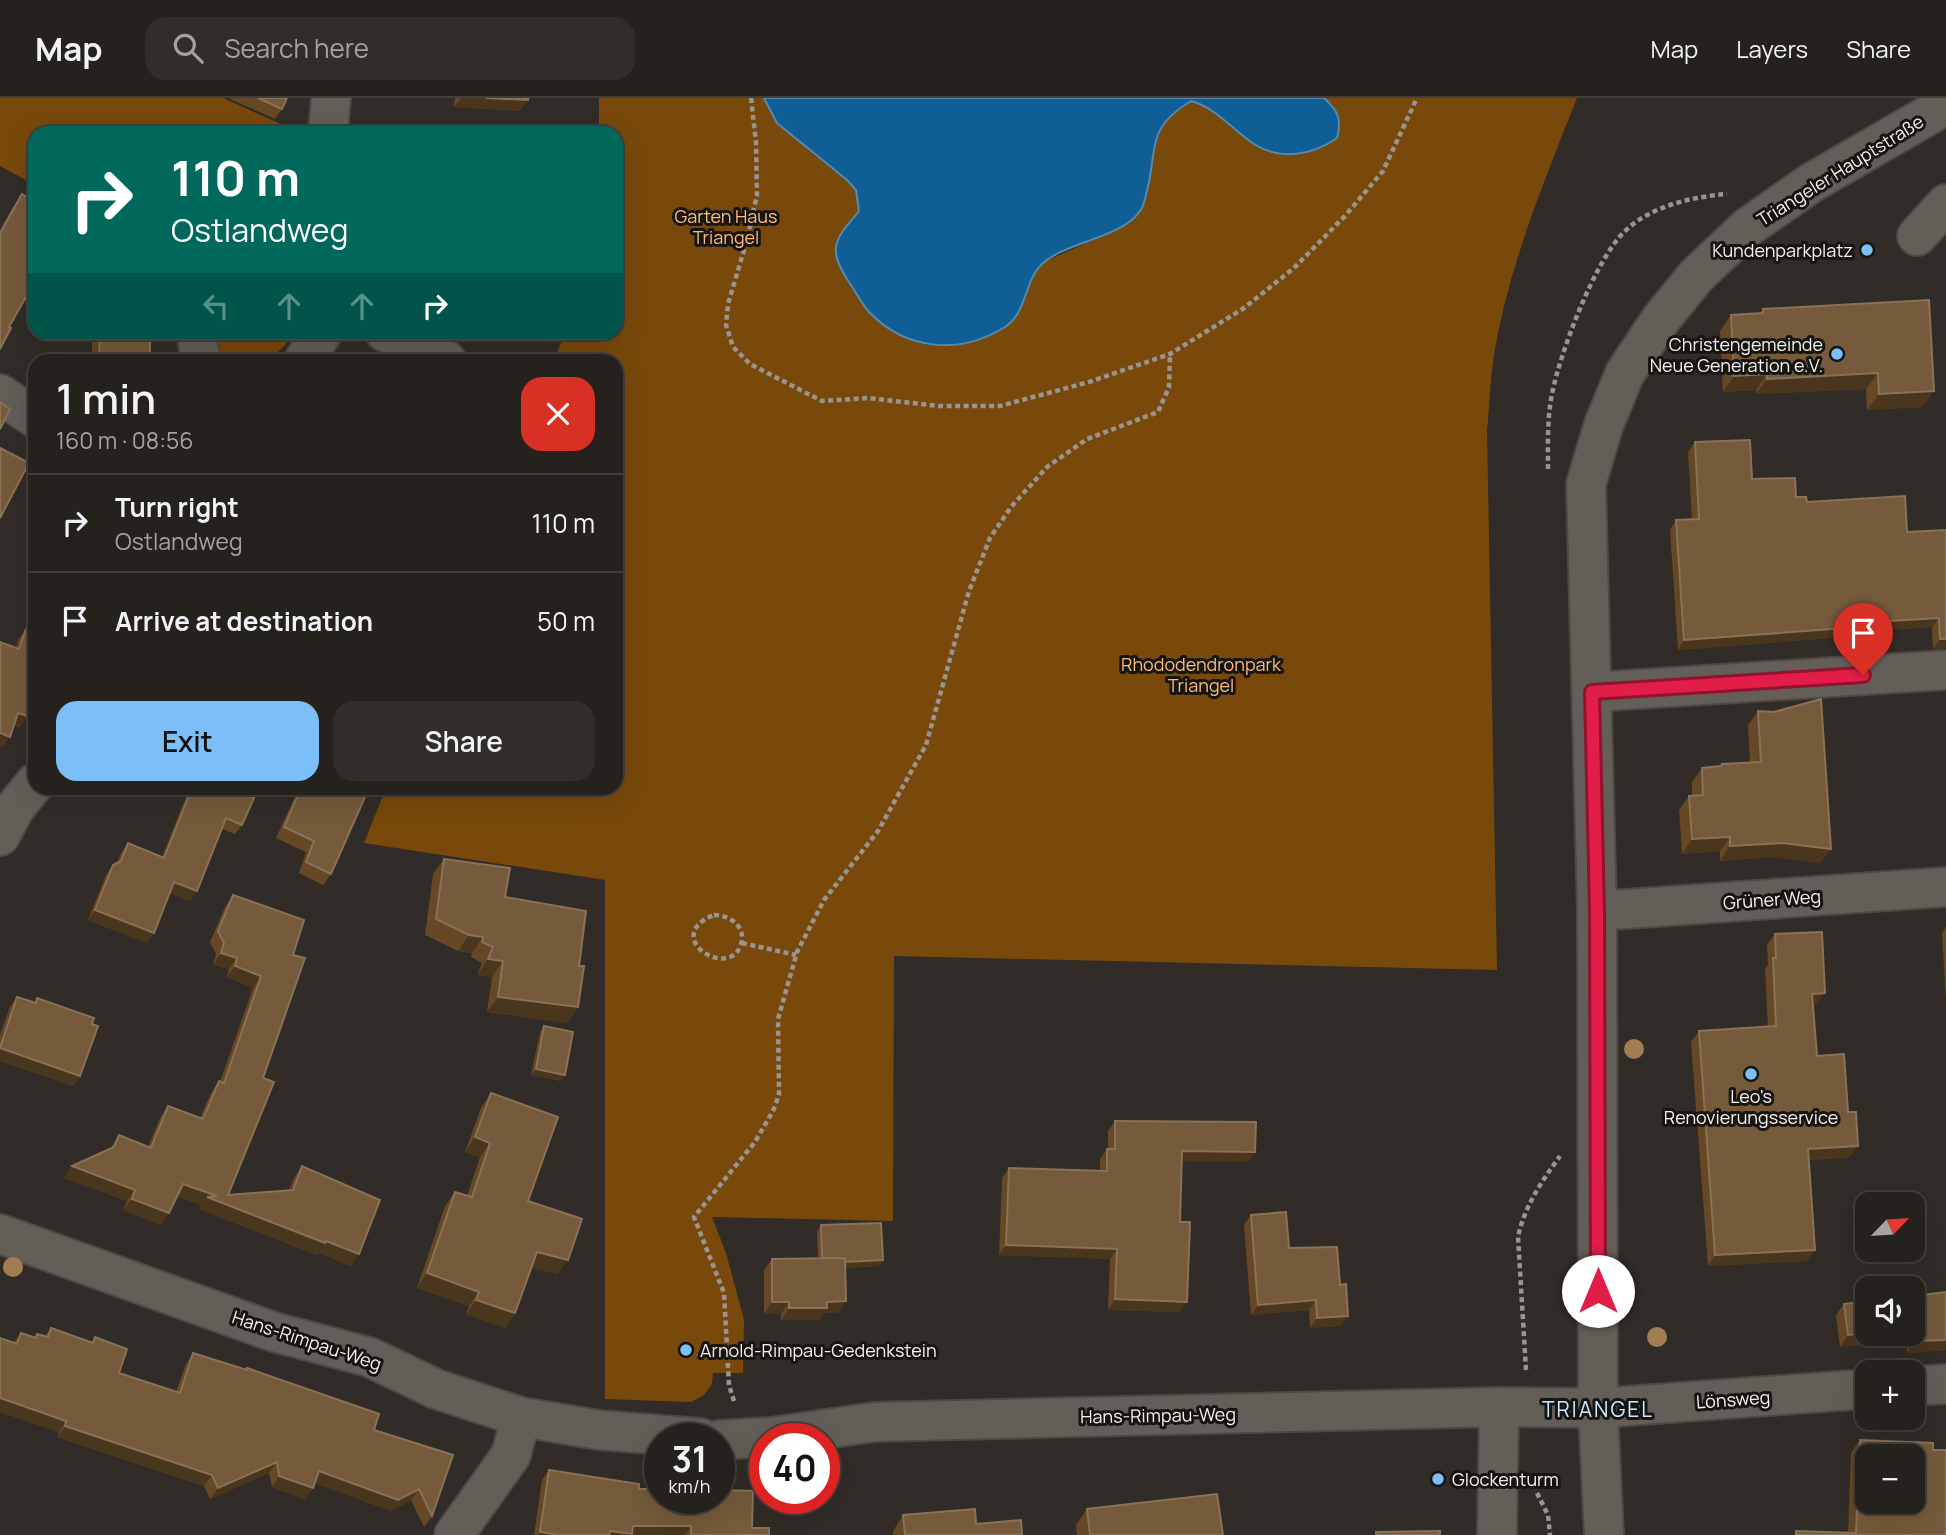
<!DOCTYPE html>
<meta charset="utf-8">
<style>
body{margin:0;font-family:Manrope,sans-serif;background:#312e2a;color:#f1f3f6;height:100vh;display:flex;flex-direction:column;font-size:26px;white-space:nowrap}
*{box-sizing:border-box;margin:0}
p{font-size:23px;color:#a3a3a4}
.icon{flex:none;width:38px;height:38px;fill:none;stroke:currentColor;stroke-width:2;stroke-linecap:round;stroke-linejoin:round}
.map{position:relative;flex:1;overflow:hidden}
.details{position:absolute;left:28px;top:256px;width:595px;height:441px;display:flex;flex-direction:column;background:#25211d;border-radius:21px;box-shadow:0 7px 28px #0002,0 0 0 2px #423e3b}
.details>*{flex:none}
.banner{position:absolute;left:28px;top:28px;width:595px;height:214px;border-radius:21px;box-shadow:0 7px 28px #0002,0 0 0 2px #423e3b;background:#00695c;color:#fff;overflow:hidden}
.needle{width:46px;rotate:65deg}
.tools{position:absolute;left:1855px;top:1094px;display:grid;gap:14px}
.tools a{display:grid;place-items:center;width:70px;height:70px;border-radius:14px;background:#25211d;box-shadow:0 7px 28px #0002,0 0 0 2px #423e3b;font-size:35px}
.speed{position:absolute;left:644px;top:1325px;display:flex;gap:14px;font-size:35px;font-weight:700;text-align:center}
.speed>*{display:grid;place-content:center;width:91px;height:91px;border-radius:50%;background:#25211d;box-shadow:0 7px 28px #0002,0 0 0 2px #423e3b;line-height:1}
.speed small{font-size:18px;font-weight:400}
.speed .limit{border:10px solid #d22;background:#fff;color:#111}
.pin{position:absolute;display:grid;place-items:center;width:60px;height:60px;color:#fff;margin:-72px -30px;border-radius:50% 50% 50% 0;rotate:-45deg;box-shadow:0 0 7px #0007}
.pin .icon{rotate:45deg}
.me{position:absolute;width:77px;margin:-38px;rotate:0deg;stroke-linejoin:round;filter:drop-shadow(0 0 5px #0008)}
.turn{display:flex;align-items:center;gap:24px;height:147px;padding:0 28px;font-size:32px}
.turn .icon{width:91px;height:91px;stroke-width:2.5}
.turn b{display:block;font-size:49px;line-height:60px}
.lanes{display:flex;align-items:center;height:66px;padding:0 28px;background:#0003;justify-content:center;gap:35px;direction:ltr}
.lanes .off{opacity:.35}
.round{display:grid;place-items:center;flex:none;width:74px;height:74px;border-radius:21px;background:#312e2a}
.head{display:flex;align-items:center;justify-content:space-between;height:119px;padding:0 28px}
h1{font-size:42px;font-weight:600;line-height:52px}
.primary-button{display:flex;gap:14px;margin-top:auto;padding:14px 28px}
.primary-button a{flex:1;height:80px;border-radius:21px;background:#7bbef8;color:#111;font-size:28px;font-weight:600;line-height:80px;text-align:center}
.primary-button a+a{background:#312e2a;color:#f1f3f6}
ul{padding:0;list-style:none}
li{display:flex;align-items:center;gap:21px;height:98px;padding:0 28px;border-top:2px solid #423e3b}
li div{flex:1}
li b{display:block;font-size:26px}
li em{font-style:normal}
header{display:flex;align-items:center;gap:42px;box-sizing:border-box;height:98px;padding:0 35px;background:#25211d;border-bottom:2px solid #423e3b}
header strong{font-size:33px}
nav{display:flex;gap:38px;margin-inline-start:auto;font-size:24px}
.search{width:490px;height:63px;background:#312e2a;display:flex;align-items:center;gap:18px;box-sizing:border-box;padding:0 24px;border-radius:21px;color:#a3a3a4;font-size:26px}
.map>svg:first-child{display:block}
</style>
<header>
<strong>Map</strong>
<div class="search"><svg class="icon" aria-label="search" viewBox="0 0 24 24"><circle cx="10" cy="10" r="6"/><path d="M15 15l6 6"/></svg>Search here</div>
<nav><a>Map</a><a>Layers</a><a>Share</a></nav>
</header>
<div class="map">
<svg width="1946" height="1437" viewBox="0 0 1946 1437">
<rect width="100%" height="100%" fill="#312c27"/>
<!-- green -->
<g fill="#78490b">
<path d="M0,0H223L296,33L35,35V87L0,68Z"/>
<path d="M599,0H764L769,12L814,57L847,82L856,92L859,113L858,198L869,214L886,227L922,246L945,248L1033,177L1043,164L1119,131L1145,102L1155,42L1167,19L1191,3L1205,7L1229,26L1334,8L1324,0H1577C1545,81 1510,165 1495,251C1490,278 1490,305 1487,332L1497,872L894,858L893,1123L712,1119L726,1155L744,1222L743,1275H713L712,1286L704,1297L691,1304L605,1301V782L364,745L386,690H616V262H554L565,235L616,234V35H599Z"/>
<path d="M213,235H293L285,247L270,262H216Z"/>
</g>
<!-- water -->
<path fill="#0f5e96" stroke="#548ab0" stroke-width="2" d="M764,0H1324C1338,12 1342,22 1337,40C1313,57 1280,63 1254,46C1232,32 1217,10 1191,3C1146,30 1158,49 1147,93C1145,100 1144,108 1140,113C1122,140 1065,144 1042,166C1024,183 1027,215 1005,229C960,257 907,253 869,214C862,206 857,196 851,187C844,177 834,161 836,149C838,135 851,124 859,113L856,92L847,82L777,25Z"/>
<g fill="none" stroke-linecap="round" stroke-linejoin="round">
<!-- minor casing -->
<g stroke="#4e4945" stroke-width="42">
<g id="minor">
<path d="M328,35L331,0"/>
<path d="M1917,138L1946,106"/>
<path d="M196,234L201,262"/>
<path d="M385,234L446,262"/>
<path d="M304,262L323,234"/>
<path d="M0,296L35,320"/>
<path d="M1592,594L1946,572"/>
<path d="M0,738L14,711L35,685"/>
<path d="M1597,813L1946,789"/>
<path d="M0,1136L274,1234L369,1259L436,1291L521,1319L599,1332L701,1340"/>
<path d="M1913,1288L1946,1286"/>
<path d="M719,1342L771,1339L874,1324L1499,1309L1598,1310L1867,1291"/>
<path d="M454,1437L511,1357L521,1319"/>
<path d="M1497,1437L1499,1309"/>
<path d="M1604,1437L1598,1310L1597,813L1586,386L1604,326L1625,275L1661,221L1697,177L1748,129L1811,85L1946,7"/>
</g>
</g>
<!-- path -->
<g stroke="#9a9591" stroke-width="4.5" stroke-dasharray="5 3.5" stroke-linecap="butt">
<path d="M751,0L756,45L757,97L747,142L728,206L726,227L733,249L750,266L822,303L868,300L939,308H1000L1089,284L1170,256L1244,210L1294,170L1345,118L1383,73L1417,0"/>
<path d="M1548,371C1548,347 1547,321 1552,296C1560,255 1594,165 1623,135C1650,108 1691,99 1727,96"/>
<path d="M714,817C731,817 748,830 740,849C726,881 661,838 714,817Z"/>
<path d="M742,845L796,857"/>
<path d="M1526,1272L1518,1139C1525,1107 1542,1083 1560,1058"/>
<path d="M734,1303L729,1287L724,1195L694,1119L755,1044L773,1013L779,997L778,921L797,854L824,802L878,733L926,647L969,493L990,440L1011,409L1047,369L1087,341L1158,314L1169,289L1170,256"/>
<path d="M1537,1395L1548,1417L1550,1437"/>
</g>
<!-- minor -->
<use href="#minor" stroke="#645e58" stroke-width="38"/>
</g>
<!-- trees -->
<g fill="#a27c53">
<circle cx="1634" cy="951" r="10"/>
<circle cx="13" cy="1169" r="10"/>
<circle cx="1657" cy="1239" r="10"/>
</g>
<!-- wall -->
<g fill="#664825">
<path d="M231,0H287L282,11L275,21L230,1Z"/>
<path d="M455,0H528V2L520,13L454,9Z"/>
<path d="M22,96L34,103L35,101V183L9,229L0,251V133L13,109Z"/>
<path d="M1929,202L1922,309L1867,312L1866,291L1756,296V292L1723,294L1720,233L1731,217L1760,215L1763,211Z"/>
<path d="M85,234H150V262H92V240Z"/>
<path d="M517,234H543L537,243Z"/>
<path d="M1695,344L1752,381L1807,404L1907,434L1946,432V550L1933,551L1932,529L1870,533L1867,537L1678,552L1670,432L1676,422L1692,421L1688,354Z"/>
<path d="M26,531L33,534L35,531V594L27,618L20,629L14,627L10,639L2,649H0V544L16,550L18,542Z"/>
<path d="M1758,613L1820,765L1773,759L1720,763V753L1682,756L1679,712L1689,698L1692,697V684L1702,670L1720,668L1722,666L1750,664L1748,627Z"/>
<path d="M173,690H229L242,727L235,736L222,731L197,793L190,803L170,795L154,835L147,845L88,822L106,777L113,767L117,765L121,755L128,745L162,759L187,696Z"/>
<path d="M299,690H369L331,776L323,787L299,775L306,754L276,740Z"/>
<path d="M444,761L505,799L579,868L578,909L568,925L487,914L492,879L477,877L482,865L471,859L472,855L458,853L425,837L433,776Z"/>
<path d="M233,797L293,857L263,980L228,1097L289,1092L294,1080L302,1068L351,1168L319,1155L317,1157L199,1111L201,1107L177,1098L169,1115L161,1127L123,1112L127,1103L64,1080L72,1068L110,1051L119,1037L148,1049L160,1020L168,1008L200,1020L211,995L219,983L220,984L253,890L227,879L229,871L213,867L216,856L210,844L225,809Z"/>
<path d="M1946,829V903L1942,835Z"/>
<path d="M1775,836L1817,906L1812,907L1817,958L1850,1059L1809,1062L1807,1163L1708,1168L1691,944L1699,933L1768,929L1765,871L1768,867L1767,847Z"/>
<path d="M17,899L34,905L37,900L80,978L73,988L0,963V937L10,909Z"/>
<path d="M544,928L561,983L531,977L540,934Z"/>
<path d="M491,995L528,1103L558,1176L531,1169L515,1215L505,1230L466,1216L469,1208L417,1190L445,1108L455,1094L467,1098L480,1059L465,1054L481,1010Z"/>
<path d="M1115,1023L1248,1064L1182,1063L1180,1124V1214L1108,1212L1110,1161L999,1157L1002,1080L1009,1070L1100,1073V1061L1107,1051H1108V1033Z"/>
<path d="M1251,1117L1289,1150L1341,1228L1310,1230L1309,1212L1251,1217L1244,1127Z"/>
<path d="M821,1127L883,1162L879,1168L845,1170L846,1203L837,1215H823L819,1222H781V1216H764V1172L772,1161L818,1160L817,1133Z"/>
<path d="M1946,1194V1252L1907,1255L1906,1242L1840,1249L1836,1217L1844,1206L1867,1236H1913V1198Z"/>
<path d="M51,1230L91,1245L95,1239L119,1275L176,1294L186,1266L193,1255L374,1332L453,1357L432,1418L424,1429L411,1402L391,1413L315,1385L313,1390L305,1401L272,1389L269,1375L210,1401L204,1388L57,1339L59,1334L0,1314V1240L13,1245L21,1235L35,1240L37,1236L45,1238Z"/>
<path d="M1860,1342L1933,1352L1946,1437H1794L1796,1433L1848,1435L1851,1355Z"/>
<path d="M549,1372L639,1391L752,1430L769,1437H534L542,1382Z"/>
<path d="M1087,1411L1223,1437H1077L1076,1427Z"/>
<path d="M903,1417L976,1426L1022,1437H893V1433Z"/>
</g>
<!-- shaded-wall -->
<g fill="#4a351d">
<path d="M461,0H486L528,2L520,13L454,9Z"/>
<path d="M1878,275L1866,291L1756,296L1767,281Z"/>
<path d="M1767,276L1756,292L1723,294L1734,278Z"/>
<path d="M1934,293L1922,309L1867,312L1879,296Z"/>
<path d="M1939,520L1932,529L1870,533L1867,537L1678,552L1684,542L1873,524Z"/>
<path d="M1940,541H1946V550L1933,551Z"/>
<path d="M18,615L27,618L20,629L10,626Z"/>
<path d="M0,635L10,639L2,649H0Z"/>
<path d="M1730,739L1720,753L1682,756L1692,741Z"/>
<path d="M1783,745L1831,751L1820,765L1773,759L1720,763L1730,748Z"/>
<path d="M174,784L197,793L190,803L167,794Z"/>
<path d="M95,812L154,835L147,845L88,822Z"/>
<path d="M469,837L483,839L472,855L458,853Z"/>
<path d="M221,855L237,860L229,871L213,867Z"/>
<path d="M488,861L503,863L492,879L477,877Z"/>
<path d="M235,868L261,878L253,890L227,879Z"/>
<path d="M1825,895L1817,906L1804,907L1812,896Z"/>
<path d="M498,899L578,909L568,925L487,914Z"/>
<path d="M0,950L80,978L73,988L0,963Z"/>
<path d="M536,971L565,977L561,983L531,977Z"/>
<path d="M475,1039L490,1045L480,1059L465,1054Z"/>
<path d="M1858,1048L1850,1059L1801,1062L1808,1051Z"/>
<path d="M1182,1053L1255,1054L1248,1064L1175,1063Z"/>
<path d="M72,1068L135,1092L127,1103L64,1080Z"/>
<path d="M183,1086L217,1098L359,1156L351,1168L319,1155L317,1157L199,1111L201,1107L174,1097Z"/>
<path d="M132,1101L169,1115L161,1127L123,1112Z"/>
<path d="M1006,1147L1117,1151L1110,1161L999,1157Z"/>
<path d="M1815,1152L1807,1163L1708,1168L1715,1157Z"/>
<path d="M537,1154L568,1162L558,1176L527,1168Z"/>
<path d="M883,1162L879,1168L819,1171L823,1165Z"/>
<path d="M427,1175L479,1194L469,1208L417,1190Z"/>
<path d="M1115,1201L1187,1204L1180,1214L1108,1212Z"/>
<path d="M476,1202L515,1215L505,1230L466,1216Z"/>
<path d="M1316,1202L1309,1212L1251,1217L1258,1207Z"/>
<path d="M846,1203L837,1215H823L819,1222H781L789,1210L827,1204Z"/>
<path d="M772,1204H789L781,1216H764Z"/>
<path d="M1348,1218L1341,1228L1310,1230L1317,1220Z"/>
<path d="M1867,1235L1910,1236L1906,1242L1840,1249L1848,1237Z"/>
<path d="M1946,1242V1252L1907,1255L1914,1243Z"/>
<path d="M0,1300L66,1323L59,1334L0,1314Z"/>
<path d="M65,1328L212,1377L204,1388L57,1339Z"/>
<path d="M277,1364L269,1375L210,1401L218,1390Z"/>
<path d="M319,1373L419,1391L411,1402L391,1413L311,1384Z"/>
<path d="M279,1378L313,1390L305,1401L272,1389Z"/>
<path d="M633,1428H691L685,1437H607L610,1433Z"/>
<path d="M540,1434L558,1437H538Z"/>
</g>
<!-- building -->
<g fill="#755a3b" stroke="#897257" stroke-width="2" fill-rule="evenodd">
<path d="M258,0H287L282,11Z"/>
<path d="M486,0H528V2Z"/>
<path d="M22,96L35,104V183L9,229L11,230L0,251V135Z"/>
<path d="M1929,202L1934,293L1879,296L1878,275L1767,281V276L1734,278L1731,217L1763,215V211Z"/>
<path d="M100,234H150V262H99Z"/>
<path d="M0,304L10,311L0,331Z"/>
<path d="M1750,342L1752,381L1795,380L1796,399H1806L1807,404L1905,398L1907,434L1946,432V541H1940L1939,520L1873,524V528L1684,542L1676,422L1699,421L1695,344Z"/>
<path d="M0,350L29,365L0,420Z"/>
<path d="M26,531L35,534V594L27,618L18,615L10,639L0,635V544L19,551Z"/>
<path d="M1821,601L1831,751L1783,745L1730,748V739L1692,741L1689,698L1703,697L1702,670L1721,668L1722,666L1761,664L1758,613L1774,614Z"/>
<path d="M192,690H229L254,700L242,727L226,720L197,793L174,784L154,835L95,812L113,767L121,763L128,745L164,760Z"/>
<path d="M301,690H369L331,776L306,764L314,743L284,729Z"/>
<path d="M444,761L510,770L505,799L586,813L579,868H584L578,909L498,899L503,863L488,861L493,849L482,844L483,839L469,837L436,821Z"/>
<path d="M233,797L304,822L293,857L305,860L263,980L274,984L228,1097L293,1092L302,1068L380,1102L359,1156L326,1143L325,1145L207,1099L217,1098L183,1086L169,1115L132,1101L135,1092L72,1068L114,1049L119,1037L151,1050L168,1008L203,1021L219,983L224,985L261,878L235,868L237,860L221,855L224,845L218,833Z"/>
<path d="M1822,834L1825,895L1812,896L1817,958L1844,956L1848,1014H1856L1858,1048L1808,1051L1815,1152L1715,1157L1699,933L1776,928L1773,860H1776L1775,836Z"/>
<path d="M17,899L36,905L37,900L94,920L92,926L98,928L80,978L0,950Z"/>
<path d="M544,928L573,934L565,977L536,971Z"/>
<path d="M491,995L558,1019L528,1103L582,1121L568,1162L537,1154L515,1215L476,1202L479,1194L427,1175L455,1094L472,1099L490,1045L475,1039Z"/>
<path d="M1115,1023L1256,1024L1255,1054L1182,1053L1180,1124H1190L1187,1204L1115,1201L1117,1151L1006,1147L1009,1070L1107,1073V1051H1115Z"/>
<path d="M1286,1114L1289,1150L1337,1149L1340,1187L1346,1186L1348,1218L1317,1220L1316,1202L1258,1207L1251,1117Z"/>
<path d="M881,1125L883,1162L845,1164V1160H822L821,1127Z"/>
<path d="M845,1160L846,1203L827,1204V1210H789V1204H772V1161Z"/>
<path d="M1946,1194V1242L1914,1243V1231H1913V1198Z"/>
<path d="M1867,1203V1235L1848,1237L1844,1206Z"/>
<path d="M51,1230L93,1245L95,1239L127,1251L119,1275L180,1295L193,1255L247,1272V1270L379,1316L374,1332L453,1357L432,1418L419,1391L398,1402L319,1373L313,1390L279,1378L277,1364L218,1390L212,1377L65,1328L66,1323L0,1300V1240L17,1246L21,1235L36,1240L37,1236L48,1239Z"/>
<path d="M1860,1342L1933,1345V1352H1946V1437H1796V1433L1856,1435ZM1867,1358H1913V1404H1867Z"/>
<path d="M549,1372L639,1386V1391H660V1400H719V1392L753,1393L752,1430H769V1437H691V1428H633L632,1436L610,1433L609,1437H558L540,1434Z"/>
<path d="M1217,1396L1223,1437H1090L1087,1411Z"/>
<path d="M975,1411L976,1426L1021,1422L1022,1437H905L903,1417Z"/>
<path d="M1440,1433V1437H1376V1434Z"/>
</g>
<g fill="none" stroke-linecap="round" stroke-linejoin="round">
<!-- route casing -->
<g stroke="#92132f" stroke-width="18">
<path id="route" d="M1598,1193L1597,813L1592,594L1863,577"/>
</g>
<!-- route -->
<use href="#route" stroke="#e11d48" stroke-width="12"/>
</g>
<!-- markers -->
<g fill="#7bbef8" stroke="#171512" stroke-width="2.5">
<circle cx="1867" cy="152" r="7"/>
<circle cx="1837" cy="256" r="7"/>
<circle cx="1751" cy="976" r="7"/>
<circle cx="686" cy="1252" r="7"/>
<circle cx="1438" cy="1381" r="7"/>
</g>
<g text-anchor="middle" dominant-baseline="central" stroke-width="6" stroke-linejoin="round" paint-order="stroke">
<!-- street labels -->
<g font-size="18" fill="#f5f1ee" stroke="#171512">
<text transform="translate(1840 72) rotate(-32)">Triangeler Hauptstraße</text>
<text transform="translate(1772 801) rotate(-4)">Grüner Weg</text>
<text transform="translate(307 1242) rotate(18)">Hans-Rimpau-Weg</text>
<text transform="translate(1733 1301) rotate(-4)">Lönsweg</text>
<text transform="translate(1158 1317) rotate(-1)">Hans-Rimpau-Weg</text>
</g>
<!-- park labels -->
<g font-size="18" fill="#febd77" stroke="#171512">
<text x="726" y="118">Garten Haus<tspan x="726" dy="21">Triangel</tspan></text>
<text x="1201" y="566">Rhododendronpark<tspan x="1201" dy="21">Triangel</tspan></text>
</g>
<!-- poi labels -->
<g font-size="18" fill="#f5f1ee" stroke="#171512" text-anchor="end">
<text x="1853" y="152">Kundenparkplatz</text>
<text x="1823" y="246">Christengemeinde<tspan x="1823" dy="21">Neue Generation e.V.</tspan></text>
<text x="1751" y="998" text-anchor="middle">Leo's<tspan x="1751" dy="21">Renovierungsservice</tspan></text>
<text x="700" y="1252" text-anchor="start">Arnold-Rimpau-Gedenkstein</text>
<text x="1452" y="1381" text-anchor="start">Glockenturm</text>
</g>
<!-- quarter labels -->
<g font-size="21" letter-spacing="2" fill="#cfe7fe" stroke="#171512">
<text x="1598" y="1311">TRIANGEL</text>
</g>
</g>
</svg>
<div class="tools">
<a><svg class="needle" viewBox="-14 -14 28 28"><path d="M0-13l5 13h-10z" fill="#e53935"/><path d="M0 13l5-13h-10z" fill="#a3a3a4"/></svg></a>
<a><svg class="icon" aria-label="sound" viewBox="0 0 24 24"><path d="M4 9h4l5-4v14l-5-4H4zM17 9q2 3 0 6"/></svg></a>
<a>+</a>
<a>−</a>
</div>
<div class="speed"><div>31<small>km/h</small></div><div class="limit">40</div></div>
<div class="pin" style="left:1863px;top:577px;background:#d93025"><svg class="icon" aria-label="arrive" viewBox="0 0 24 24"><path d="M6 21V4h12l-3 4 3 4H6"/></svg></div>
<svg class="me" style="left:1598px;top:1193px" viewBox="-20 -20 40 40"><circle r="19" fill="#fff"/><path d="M0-13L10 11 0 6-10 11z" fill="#e11d48"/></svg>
<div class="banner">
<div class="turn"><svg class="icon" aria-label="right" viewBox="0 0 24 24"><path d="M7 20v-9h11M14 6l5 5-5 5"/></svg><div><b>110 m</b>Ostlandweg</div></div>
<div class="lanes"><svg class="icon off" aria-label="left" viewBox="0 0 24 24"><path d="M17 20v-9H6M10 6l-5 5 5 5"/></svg><svg class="icon off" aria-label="ahead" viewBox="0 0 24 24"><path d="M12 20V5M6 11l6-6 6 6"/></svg><svg class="icon off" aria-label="ahead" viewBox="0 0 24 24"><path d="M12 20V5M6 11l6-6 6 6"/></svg><svg class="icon" aria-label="right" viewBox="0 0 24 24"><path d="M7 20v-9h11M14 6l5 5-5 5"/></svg></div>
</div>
<section class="details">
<div class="head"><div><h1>1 min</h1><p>160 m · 08:56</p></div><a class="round" style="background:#d93025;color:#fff"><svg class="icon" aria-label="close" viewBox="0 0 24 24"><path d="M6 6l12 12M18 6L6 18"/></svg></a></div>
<ul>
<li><svg class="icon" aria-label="right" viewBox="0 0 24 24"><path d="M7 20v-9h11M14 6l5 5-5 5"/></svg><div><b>Turn right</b><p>Ostlandweg</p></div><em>110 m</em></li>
<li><svg class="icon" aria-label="arrive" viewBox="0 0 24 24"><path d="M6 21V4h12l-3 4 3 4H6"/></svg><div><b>Arrive at destination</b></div><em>50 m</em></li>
</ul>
<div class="primary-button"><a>Exit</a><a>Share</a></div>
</section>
</div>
